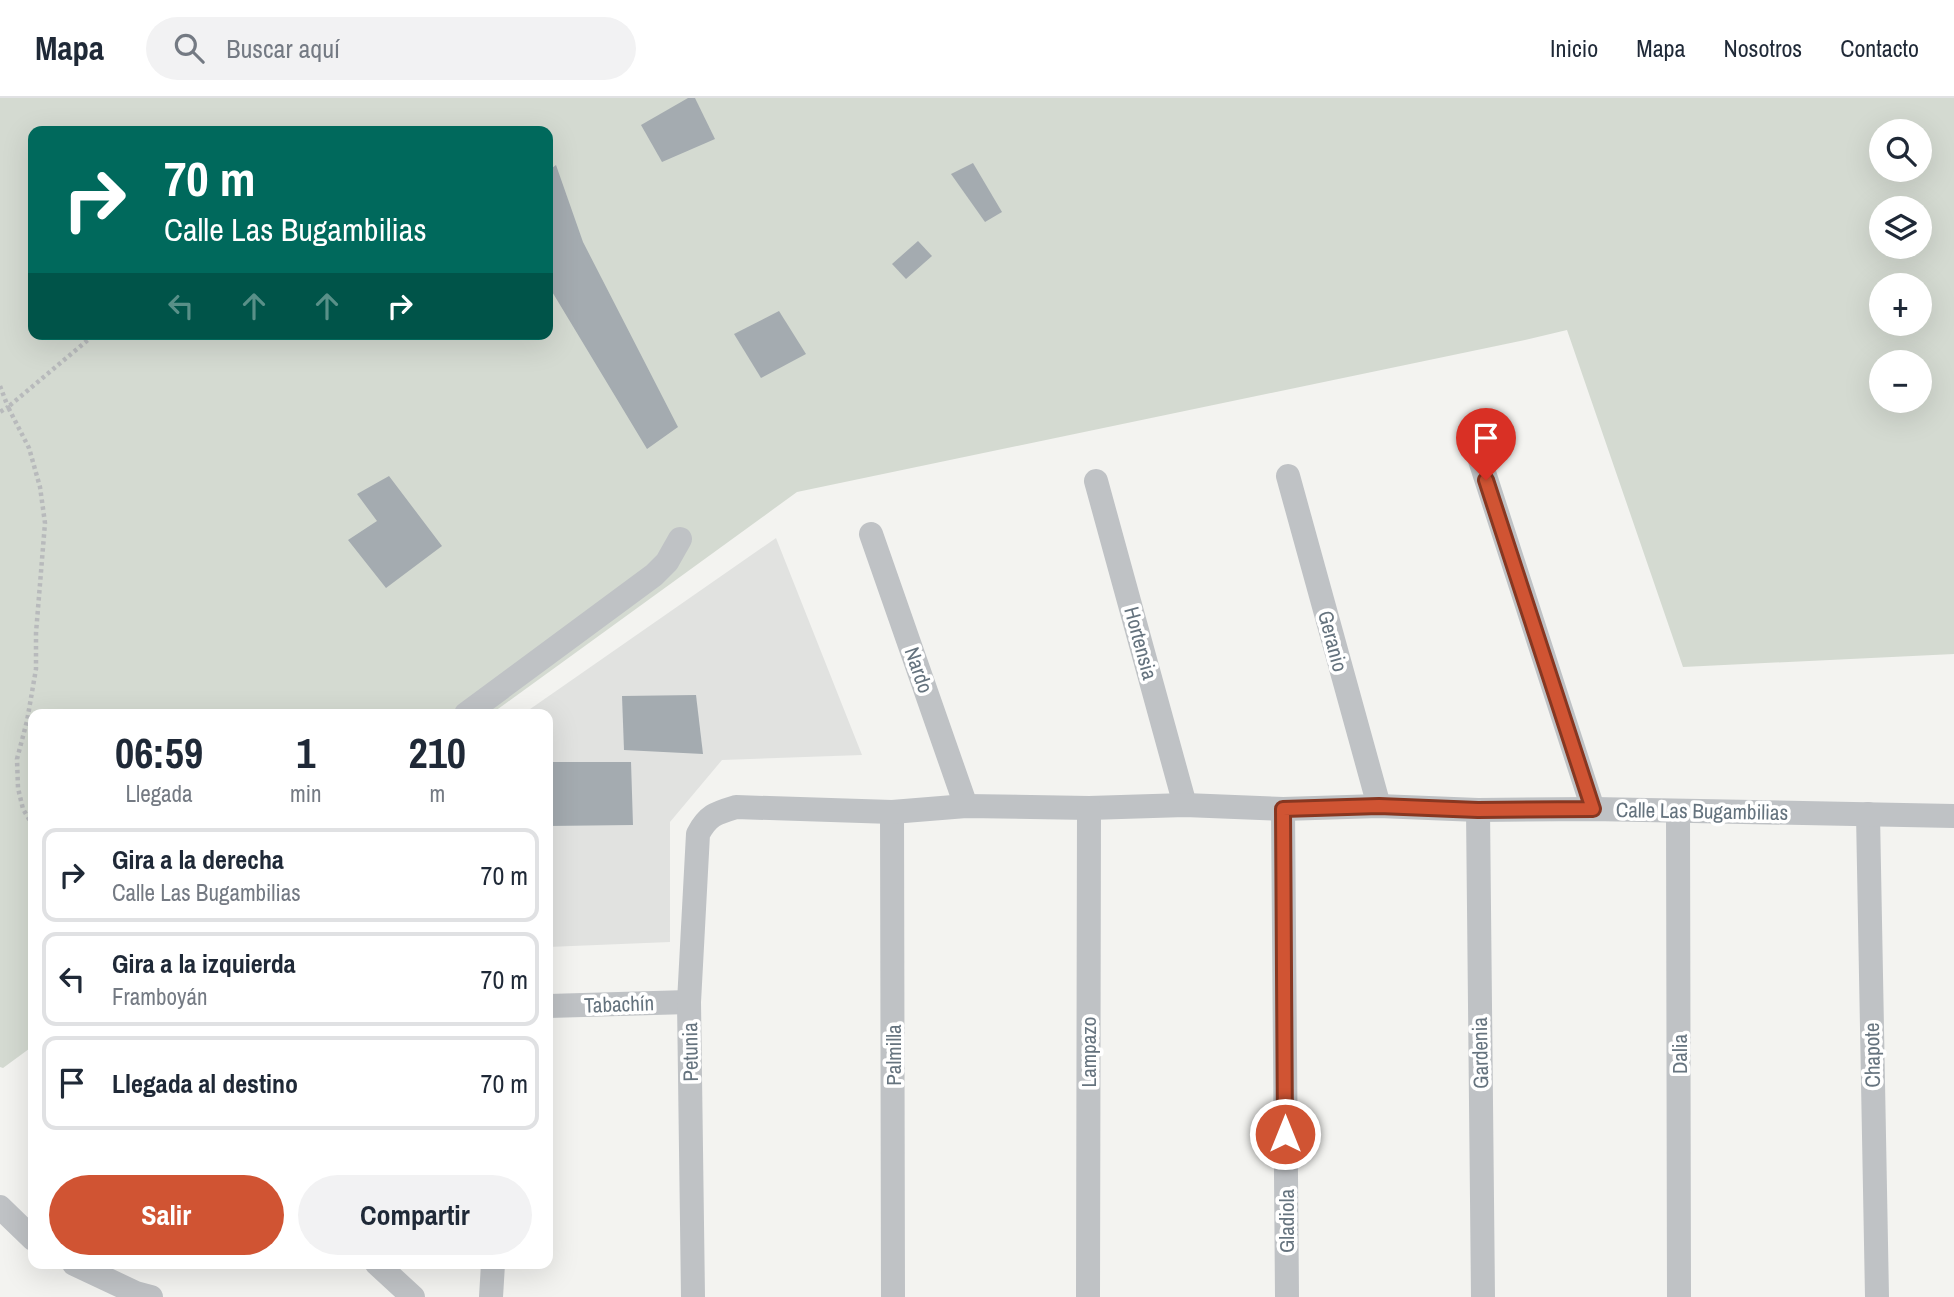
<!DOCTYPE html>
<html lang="es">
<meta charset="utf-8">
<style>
body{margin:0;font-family:"Archivo Narrow",sans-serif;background:#f2f2f3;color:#1f2937;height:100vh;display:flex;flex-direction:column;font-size:26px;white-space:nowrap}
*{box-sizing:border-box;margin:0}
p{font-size:23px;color:#747a83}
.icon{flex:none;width:38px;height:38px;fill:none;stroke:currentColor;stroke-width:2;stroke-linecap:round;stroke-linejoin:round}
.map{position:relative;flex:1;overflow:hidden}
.sheet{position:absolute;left:28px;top:611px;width:525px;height:560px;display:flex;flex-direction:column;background:#fff;border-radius:14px;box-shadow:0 7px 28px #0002}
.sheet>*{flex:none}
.top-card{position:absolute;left:28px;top:28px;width:525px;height:214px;border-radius:14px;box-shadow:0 7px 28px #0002;background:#00695c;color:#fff;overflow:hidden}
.fabs{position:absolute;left:1869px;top:21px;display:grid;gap:14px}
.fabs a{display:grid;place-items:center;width:63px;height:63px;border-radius:50%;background:#fff;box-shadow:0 7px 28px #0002;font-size:35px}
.pin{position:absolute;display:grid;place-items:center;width:60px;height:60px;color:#fff;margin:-72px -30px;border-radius:50% 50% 50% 0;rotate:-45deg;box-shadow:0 0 7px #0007}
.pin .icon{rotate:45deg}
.me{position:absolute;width:77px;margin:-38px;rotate:0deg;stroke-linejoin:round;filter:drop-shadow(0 0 5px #0008)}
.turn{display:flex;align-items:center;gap:24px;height:147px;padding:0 21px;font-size:32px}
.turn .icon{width:91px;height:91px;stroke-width:2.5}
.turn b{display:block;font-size:49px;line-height:60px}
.lanes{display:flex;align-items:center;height:66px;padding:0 21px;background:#0003;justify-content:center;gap:35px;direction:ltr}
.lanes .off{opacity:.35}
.eta{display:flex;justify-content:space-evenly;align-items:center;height:119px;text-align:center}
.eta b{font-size:42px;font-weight:700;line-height:49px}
.primary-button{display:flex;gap:14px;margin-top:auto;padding:14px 21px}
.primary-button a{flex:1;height:80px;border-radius:42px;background:#d05433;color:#fff;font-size:28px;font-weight:700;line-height:80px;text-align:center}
.primary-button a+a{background:#f2f2f3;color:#1f2937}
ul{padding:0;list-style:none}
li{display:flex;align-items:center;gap:21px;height:94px;margin:0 14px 10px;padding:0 7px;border:4px solid #e0e1e3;border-radius:14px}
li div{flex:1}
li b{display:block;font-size:26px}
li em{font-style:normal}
header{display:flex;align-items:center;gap:42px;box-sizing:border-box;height:98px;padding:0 35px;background:#fff;border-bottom:2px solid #e0e1e3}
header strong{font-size:33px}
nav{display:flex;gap:38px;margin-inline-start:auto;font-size:24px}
.search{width:490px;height:63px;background:#f2f2f3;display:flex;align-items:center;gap:18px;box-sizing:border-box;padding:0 24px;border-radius:38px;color:#747a83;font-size:26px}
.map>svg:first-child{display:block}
</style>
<header>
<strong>Mapa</strong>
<div class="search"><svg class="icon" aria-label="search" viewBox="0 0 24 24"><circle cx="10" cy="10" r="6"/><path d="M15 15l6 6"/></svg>Buscar aquí</div>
<nav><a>Inicio</a><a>Mapa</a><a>Nosotros</a><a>Contacto</a></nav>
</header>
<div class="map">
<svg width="1954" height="1199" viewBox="0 0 1954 1199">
<rect width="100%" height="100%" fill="#f3f3f0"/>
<!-- built -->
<path fill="#e1e2e0" d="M776,440L862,657L722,662L670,724V844L548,849V616H523Z"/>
<!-- green -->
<path fill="#d4dad1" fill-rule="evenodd" d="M0,0H1954V556L1683,569L1567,232L1525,242L797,394L491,616H33V948L3,970L0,969ZM33,33H548V236H33ZM1881,33H1920V72H1881ZM1881,110H1920V149H1881ZM1881,187H1920V226H1881ZM1881,264H1920V303H1881Z"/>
<!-- building -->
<g fill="#a4abb0">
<path d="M688,0H695L715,41L662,64L641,27Z"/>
<path d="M973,65L1002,114L985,124L951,76Z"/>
<path d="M556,67L583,144L678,329L647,351L548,187V73Z"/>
<path d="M918,143L932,158L906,181L892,166Z"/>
<path d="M779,213L806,256L761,280L734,236Z"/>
<path d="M389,378L442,448L386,490L348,442L377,423L357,396Z"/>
<path d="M696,597L703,656L624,652L622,598Z"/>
<path d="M548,664H631L633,727L548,728Z"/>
</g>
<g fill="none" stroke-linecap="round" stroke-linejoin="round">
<!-- path -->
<g stroke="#b8babc" stroke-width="4.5" stroke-dasharray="3.5 3.5" stroke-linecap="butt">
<path d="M0,288L8,309L0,314"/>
<path d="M33,728L23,711L18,690L17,661L27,623L36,571V535L45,425L40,389L29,350L8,309L95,236"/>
</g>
<!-- minor -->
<g stroke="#bfc2c5" stroke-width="24">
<path d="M1478,356L1593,711"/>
<path d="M1288,378L1379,708"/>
<path d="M1096,383L1185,707"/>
<path d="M871,436L966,708"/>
<path d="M466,616L654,477L667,464L680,441"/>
<path d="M1283,711L1287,1199"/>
<path d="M1478,712L1483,1199"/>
<path d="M1678,713L1679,1199"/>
<path d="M892,714L893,1199"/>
<path d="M1868,716L1877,1199"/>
<path d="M548,908L689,904"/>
<path d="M0,1109L33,1141"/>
<path d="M74,1166L136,1195L151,1199"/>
<path d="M377,1166L413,1199"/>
<path d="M491,1199L493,1166"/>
<path d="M693,1199L689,904L698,736C708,717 716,715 736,709L892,714L966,708L1089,710L1185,707L1283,711L1379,708L1478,712L1593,711L1954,718"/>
<path d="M1088,1199L1089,710"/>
</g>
</g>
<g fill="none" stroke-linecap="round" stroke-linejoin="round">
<!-- route casing -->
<g stroke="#873721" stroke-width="18">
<path id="route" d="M1285,1036L1283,711L1379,708L1478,712L1593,711L1486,382"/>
</g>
<!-- route -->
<use href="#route" stroke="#d05433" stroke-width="12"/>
</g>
<g text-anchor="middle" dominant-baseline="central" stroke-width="7" stroke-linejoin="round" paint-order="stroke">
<!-- street labels -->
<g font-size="21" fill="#65737e" stroke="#fff">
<text transform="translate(1333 543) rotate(75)">Geranio</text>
<text transform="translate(1141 545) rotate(75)">Hortensia</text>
<text transform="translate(919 572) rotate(71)">Nardo</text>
<text transform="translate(1702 713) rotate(1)">Calle Las Bugambilias</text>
<text transform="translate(619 906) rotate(-2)">Tabachín</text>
<text transform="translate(690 954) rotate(-91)">Petunia</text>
<text transform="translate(1088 954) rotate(-90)">Lampazo</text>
<text transform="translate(1480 955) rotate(-91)">Gardenia</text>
<text transform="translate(1679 956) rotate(-90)">Dalia</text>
<text transform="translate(893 957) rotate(-90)">Palmilla</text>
<text transform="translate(1872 957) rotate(-91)">Chapote</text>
<text transform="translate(1286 1123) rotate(-90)">Gladiola</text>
</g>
</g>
</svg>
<div class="fabs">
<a><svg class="icon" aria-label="search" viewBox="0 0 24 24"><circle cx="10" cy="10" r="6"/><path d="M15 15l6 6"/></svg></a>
<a><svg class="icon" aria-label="layers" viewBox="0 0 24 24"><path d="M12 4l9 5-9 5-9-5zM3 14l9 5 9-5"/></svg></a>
<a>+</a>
<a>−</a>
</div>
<div class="pin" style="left:1486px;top:382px;background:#d93025"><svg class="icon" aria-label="arrive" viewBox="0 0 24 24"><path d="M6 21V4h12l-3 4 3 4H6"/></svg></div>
<svg class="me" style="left:1285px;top:1036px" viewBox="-20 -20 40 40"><circle r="17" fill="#d05433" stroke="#fff" stroke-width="3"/><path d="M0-11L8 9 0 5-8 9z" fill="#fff"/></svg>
<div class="top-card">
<div class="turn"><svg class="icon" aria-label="right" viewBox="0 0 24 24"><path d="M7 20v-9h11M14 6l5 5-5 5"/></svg><div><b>70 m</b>Calle Las Bugambilias</div></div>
<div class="lanes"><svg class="icon off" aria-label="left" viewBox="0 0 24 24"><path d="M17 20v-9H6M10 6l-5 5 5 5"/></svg><svg class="icon off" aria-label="ahead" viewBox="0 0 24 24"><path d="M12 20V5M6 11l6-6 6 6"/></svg><svg class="icon off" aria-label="ahead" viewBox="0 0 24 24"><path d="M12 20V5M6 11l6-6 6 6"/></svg><svg class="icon" aria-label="right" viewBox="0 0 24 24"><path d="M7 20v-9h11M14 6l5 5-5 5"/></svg></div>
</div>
<section class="sheet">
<div class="eta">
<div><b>06:59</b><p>Llegada</p></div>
<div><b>1</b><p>min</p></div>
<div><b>210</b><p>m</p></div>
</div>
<ul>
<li><svg class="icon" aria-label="right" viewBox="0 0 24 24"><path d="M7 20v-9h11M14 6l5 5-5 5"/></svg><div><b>Gira a la derecha</b><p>Calle Las Bugambilias</p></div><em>70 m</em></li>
<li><svg class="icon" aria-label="left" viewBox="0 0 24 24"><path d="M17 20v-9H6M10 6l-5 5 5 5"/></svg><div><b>Gira a la izquierda</b><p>Framboyán</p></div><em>70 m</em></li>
<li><svg class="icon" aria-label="arrive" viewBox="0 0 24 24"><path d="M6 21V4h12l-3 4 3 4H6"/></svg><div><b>Llegada al destino</b></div><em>70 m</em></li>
</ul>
<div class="primary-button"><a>Salir</a><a>Compartir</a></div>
</section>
</div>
